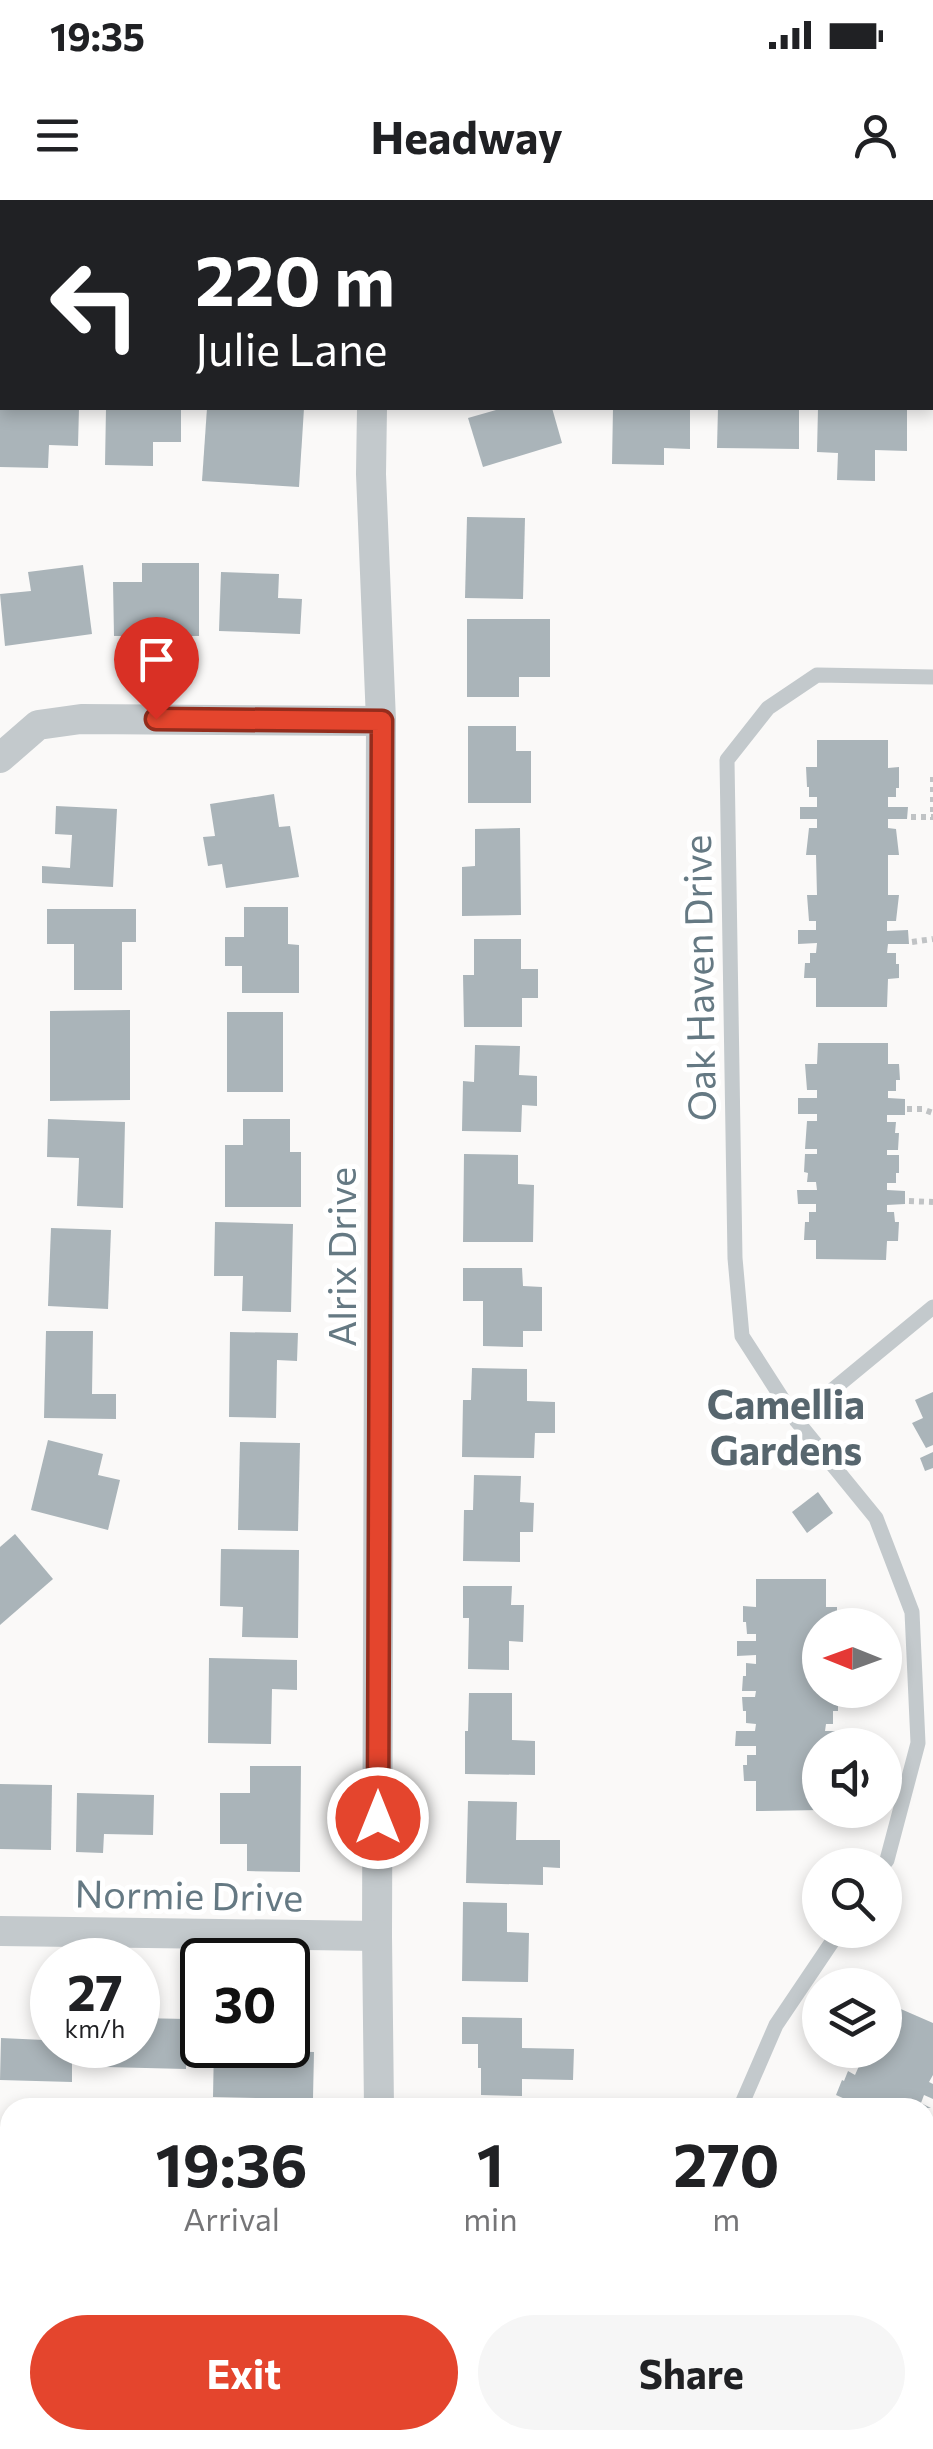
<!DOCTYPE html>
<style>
body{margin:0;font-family:Commissioner,sans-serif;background:#f6f6f6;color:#202124;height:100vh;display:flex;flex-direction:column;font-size:38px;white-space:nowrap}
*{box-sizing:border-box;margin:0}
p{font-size:32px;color:#757577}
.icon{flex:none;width:55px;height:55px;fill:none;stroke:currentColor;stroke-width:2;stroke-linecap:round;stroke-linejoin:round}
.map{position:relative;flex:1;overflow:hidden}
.sheet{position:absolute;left:0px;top:1898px;width:935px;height:352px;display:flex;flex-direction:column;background:#fff;border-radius:30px 30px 0 0;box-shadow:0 5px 15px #0003}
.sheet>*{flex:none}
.hud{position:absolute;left:0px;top:0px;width:935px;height:210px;box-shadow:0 5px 15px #0003;background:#202124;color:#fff;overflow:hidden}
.needle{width:65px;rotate:271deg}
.controls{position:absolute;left:802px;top:1408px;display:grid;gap:20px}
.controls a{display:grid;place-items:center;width:100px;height:100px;border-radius:50%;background:#fff;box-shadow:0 5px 15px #0003;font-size:50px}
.speed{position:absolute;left:30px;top:1738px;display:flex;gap:20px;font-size:50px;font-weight:700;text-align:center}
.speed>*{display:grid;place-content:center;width:130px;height:130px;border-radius:50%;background:#fff;box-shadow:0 5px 15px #0003;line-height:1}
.speed small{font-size:25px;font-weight:400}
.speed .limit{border:5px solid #111;border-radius:15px;background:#fff;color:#111}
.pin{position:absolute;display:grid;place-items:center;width:85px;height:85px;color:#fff;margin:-102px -42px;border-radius:50% 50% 50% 0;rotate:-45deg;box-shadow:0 0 10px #0007}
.pin .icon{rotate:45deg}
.me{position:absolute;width:110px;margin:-55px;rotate:0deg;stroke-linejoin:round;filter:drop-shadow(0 0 8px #0008)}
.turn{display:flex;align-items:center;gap:35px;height:210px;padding:0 30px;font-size:45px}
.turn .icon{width:130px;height:130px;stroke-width:2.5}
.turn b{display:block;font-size:70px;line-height:85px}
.eta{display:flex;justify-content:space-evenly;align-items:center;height:170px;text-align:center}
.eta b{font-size:60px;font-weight:700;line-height:70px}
.action{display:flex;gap:20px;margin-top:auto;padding:20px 30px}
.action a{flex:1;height:115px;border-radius:60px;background:#e4452d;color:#fff;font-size:40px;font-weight:700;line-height:115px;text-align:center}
.action a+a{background:#f6f6f6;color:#202124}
.status{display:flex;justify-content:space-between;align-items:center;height:70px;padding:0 50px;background:#fff;direction:ltr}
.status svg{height:28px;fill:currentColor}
header{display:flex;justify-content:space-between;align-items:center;height:130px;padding:0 30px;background:#fff;font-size:45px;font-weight:700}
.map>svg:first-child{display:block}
</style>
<div class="status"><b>19:35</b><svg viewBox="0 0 49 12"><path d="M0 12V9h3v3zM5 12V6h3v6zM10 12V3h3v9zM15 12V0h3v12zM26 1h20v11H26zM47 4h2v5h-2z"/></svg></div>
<header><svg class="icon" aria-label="menu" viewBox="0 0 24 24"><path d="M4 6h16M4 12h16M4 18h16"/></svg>Headway<svg class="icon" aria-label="person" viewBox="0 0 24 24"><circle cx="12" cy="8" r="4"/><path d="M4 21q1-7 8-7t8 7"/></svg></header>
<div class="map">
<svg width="933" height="2249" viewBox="0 0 933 2249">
<rect width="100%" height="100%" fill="#faf9f8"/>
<!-- green -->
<g fill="#dce2d9">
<path d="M933,2005V2215L925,2225V2011Z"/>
<path d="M750,2240H913L906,2249H751Z"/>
</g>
<!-- building -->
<g fill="#aab4b9">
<path d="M0,208H79L78,246L49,245L48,268L0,267Z"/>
<path d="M106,208H181V242H153V266L105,265Z"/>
<path d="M207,208H304L299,287L202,281Z"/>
<path d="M503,208H552L562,243L483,267L468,218Z"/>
<path d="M613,208H690V249L664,248V265L612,264Z"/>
<path d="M718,208H799V249L717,248Z"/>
<path d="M818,208H907V251L875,250V281L837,280L838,253L817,252Z"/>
<path d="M467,317L525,318L523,399L465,398Z"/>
<path d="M142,363H199V436H114L113,382H142Z"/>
<path d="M83,365L92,434L5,446L0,394L31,391L28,372Z"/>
<path d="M221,372L279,374L278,398L302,399L300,434L219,431Z"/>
<path d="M467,419H550V477H519V497H467Z"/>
<path d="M468,526H516V551H531V603H468Z"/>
<path d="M817,540H888V568L899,567V588H896V597H888V607H908L907,619H888V628L896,629L899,655H888V695H899L896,721H887V731L908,730L909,744H888L887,753H896V764H899V778L888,779L887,807H816V778H804L805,763H810V753H816L817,743L798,744V730H816V721H809L807,695H817L816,655H806L809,628H817V619H800V607H817V597H809V587H807L806,567H817Z"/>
<path d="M274,594L279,627L290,626L299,677L226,688L222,664L208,666L203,637L215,636L210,604Z"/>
<path d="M56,606L117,609L113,687L42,683V666L70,668L72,635L55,634Z"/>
<path d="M520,628L521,715L462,716V667L475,666V629Z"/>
<path d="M244,707H288V744L299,745V793H242V766H225V737H244Z"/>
<path d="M47,709H136V742H122V790H74V744H47Z"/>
<path d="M474,739H521V769H538V798H522V827H464L463,775H474Z"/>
<path d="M130,810V900L50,901V811Z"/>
<rect x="227" y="812" width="56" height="80"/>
<path d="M818,843H888V864H899L900,880H896V891H888V898L905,899V915H887V922H896L895,933H899L898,950H887V955H899V973H896V983H887V990L905,991V1004L887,1005V1012H894L895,1022H899L898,1041H887L886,1060L816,1059V1040H804L805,1022H809V1012H816V1004H798L797,990H817L816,982H807L808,973L804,972L805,954H817V949H805L807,921H817V914H798V898H817V890H807L805,864H817Z"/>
<path d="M475,845L520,846L519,875L537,876V906L522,905L521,932L462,931L463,881L474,882Z"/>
<path d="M48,919L125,922L123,1008L77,1006L79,958L47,957Z"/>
<path d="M243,919H290V952H301V1007H225V945H243Z"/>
<path d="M464,954L518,955V984L534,985L533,1042H463Z"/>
<path d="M215,1022L293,1024L291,1112L242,1111L243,1076H214Z"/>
<path d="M51,1028L111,1030L108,1109L48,1106Z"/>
<path d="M463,1068H522L523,1086L542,1087V1131H523V1147L483,1146V1101H463Z"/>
<path d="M46,1131H93L92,1194H116V1219L44,1218Z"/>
<path d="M230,1132L298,1133L297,1161L277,1160L276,1218L229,1217Z"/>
<path d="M472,1168L527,1169V1201L555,1202V1233H535L534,1258L462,1257L463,1200H471Z"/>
<path d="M933,1192V1245L926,1248L912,1223L923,1218L915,1200Z"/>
<path d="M48,1240L103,1254L98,1275L120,1280L108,1330L31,1310Z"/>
<path d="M240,1242L300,1243L298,1331L238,1330Z"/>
<path d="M933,1252V1268L925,1271L920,1258Z"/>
<path d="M474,1275L521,1276L520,1302L534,1303L533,1332H520V1362L463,1361L464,1310H473Z"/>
<path d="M818,1292L833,1313L807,1333L792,1312Z"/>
<path d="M15,1334L53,1379L0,1425V1347Z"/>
<path d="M221,1349L299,1350L298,1438L242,1437L243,1407L220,1406Z"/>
<path d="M756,1379H826V1407H837V1422H833V1425H820V1490H826V1497H838V1511H833V1524H826L825,1531H844L843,1545H820V1610L756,1611V1581H744L743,1565H747V1555H756V1546H735L736,1531H755L756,1524L746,1523V1511H743L742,1497H755L756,1491H742L743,1476H746V1463L756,1464V1455L737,1456V1441H756V1434H747L746,1422H743V1406L756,1407Z"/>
<path d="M463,1386H512L511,1405H524L523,1442L509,1441V1470L468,1469L469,1418H463Z"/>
<path d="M209,1458L297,1460V1490L272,1489L271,1544L208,1543Z"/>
<path d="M469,1493H512V1540L535,1541V1575L465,1574V1531H468Z"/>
<path d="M250,1566H301L300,1672L247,1671V1644H220V1593H250Z"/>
<path d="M0,1584L52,1585L51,1650L0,1649Z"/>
<path d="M77,1593L154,1595L153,1635L104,1634L103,1653L76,1652Z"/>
<path d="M468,1601L517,1602L516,1640H560V1668L543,1667V1685L466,1683Z"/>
<path d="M463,1702L507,1703V1732L529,1733L528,1782L462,1781Z"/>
<path d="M887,1803L933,1823V1875L929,1882L933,1884V1899L924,1895L921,1903L931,1908H841L845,1899L836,1895L842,1880L844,1881L848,1871L855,1875L859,1866L843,1859L847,1850H855L864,1854L866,1850H885Z"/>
<path d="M462,1817L522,1818V1848L574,1849L573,1880L522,1879V1896L481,1895V1868H478V1844H462Z"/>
<path d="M138,1818L187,1819L186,1869L105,1867V1845H138Z"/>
<path d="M46,1822H52V1845H72V1882L0,1880L1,1838L44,1840Z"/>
<path d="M214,1845H250V1851L314,1852L313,1898H297V1908H258V1898L213,1897Z"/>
<path d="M0,2001H10V2077L0,2076Z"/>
<path d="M12,2243L56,2244V2249H11Z"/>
<path d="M104,2244L168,2245V2249H103Z"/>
<path d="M207,2244L263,2245V2249H207Z"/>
<path d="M338,2244L375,2245V2249H338Z"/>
</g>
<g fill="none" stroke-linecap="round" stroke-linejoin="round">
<!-- path -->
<g stroke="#c0c3c5" stroke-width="6" stroke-dasharray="5 5" stroke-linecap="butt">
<path d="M933,577V620"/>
<path d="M911,617H933"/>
<path d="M912,742L933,739"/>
<path d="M907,909H922L933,913"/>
<path d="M909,1001L933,1002"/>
</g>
<!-- service -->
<g stroke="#c3c9cc" stroke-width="15">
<path d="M796,1220L933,1107"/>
<path d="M883,1665L887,1660L918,1543L912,1412L876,1318L796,1220L742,1136L735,1058L727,560L768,508L817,475L933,477"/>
<path d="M740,1908L776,1825L840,1730"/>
<path d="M738,2240L740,2249"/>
</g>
<!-- minor -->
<g stroke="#c3c9cc" stroke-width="30">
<path d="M372,208L371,274L381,521L377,1736L379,1908"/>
<path d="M0,558L38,525L81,519L381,521"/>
<path d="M0,1731L377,1736"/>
<path d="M0,2159H10"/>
</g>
<!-- tertiary -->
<g stroke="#c3c9cc" stroke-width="40">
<path d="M932,109H933"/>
<path d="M0,111H2"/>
</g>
</g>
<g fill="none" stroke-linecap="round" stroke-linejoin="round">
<!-- route casing -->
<g stroke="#942d1d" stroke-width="25">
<path id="route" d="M156,519L382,521L378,1618"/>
</g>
<!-- route -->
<use href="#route" stroke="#e4452d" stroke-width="18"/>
</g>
<g text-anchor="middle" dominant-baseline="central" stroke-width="10" stroke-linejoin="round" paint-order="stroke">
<!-- street labels -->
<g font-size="38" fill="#657983" stroke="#fff">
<text transform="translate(698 778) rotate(-91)">Oak Haven Drive</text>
<text transform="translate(340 1057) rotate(-90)">Alrix Drive</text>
<text transform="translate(189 1694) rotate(1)">Normie Drive</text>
</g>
<!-- neighbourhood labels -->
<g font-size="40" font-weight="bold" fill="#57666e" stroke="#fff">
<text x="786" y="1202">Camellia<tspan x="786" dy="46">Gardens</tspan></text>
</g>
</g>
</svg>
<div class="controls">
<a><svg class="needle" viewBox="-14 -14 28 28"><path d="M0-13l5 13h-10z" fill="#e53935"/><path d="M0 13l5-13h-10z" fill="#757577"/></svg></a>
<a><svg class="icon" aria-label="sound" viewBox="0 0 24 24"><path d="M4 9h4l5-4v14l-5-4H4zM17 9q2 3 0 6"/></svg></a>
<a><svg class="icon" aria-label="search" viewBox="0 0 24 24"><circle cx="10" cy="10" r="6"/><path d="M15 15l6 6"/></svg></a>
<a><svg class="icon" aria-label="layers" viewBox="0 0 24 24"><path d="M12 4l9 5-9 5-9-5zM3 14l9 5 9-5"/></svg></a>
</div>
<div class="speed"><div>27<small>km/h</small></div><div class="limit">30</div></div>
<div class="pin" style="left:156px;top:519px;background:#d93025"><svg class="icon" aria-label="arrive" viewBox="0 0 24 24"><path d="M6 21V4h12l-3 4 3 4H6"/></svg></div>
<svg class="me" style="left:378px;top:1618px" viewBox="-20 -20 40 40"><circle r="17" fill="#e4452d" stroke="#fff" stroke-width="3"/><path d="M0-11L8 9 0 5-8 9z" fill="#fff"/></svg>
<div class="hud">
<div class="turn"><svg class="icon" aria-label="left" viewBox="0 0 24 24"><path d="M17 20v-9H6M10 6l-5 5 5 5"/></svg><div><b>220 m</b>Julie Lane</div></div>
</div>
<section class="sheet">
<div class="eta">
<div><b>19:36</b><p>Arrival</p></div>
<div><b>1</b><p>min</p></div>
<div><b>270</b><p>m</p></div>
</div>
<div class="action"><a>Exit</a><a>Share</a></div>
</section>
</div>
